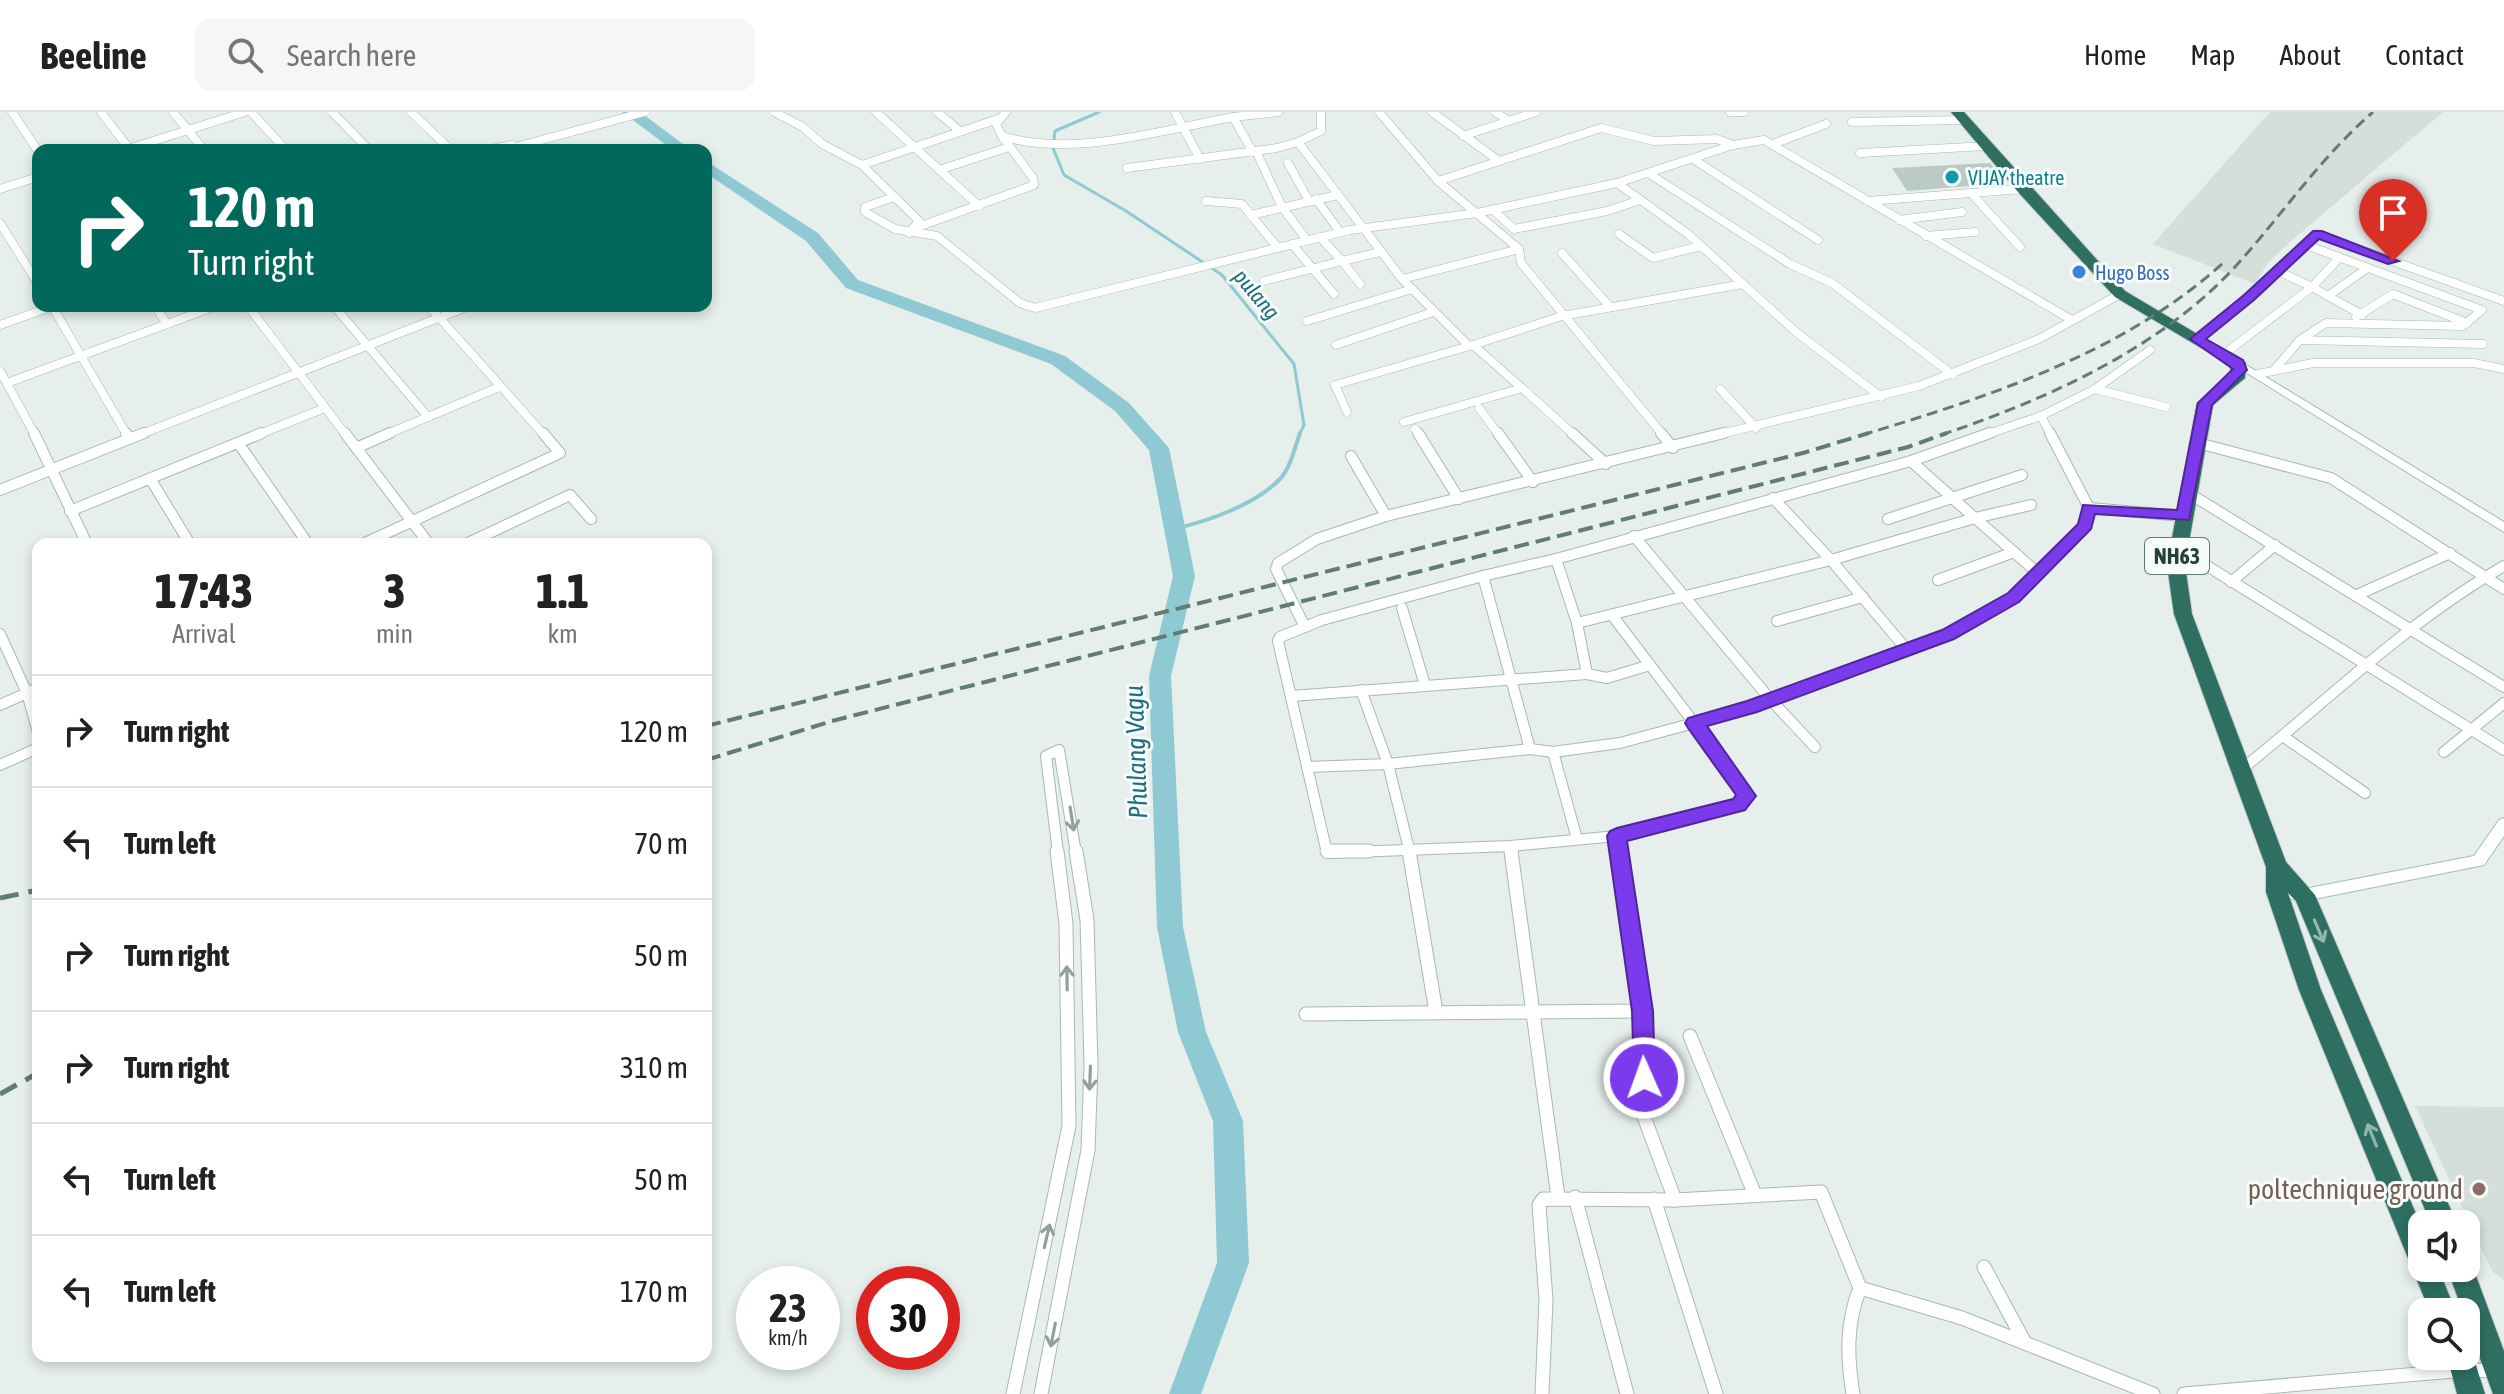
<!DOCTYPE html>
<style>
body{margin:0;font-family:"Asap Condensed",sans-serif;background:#f6f6f6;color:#222;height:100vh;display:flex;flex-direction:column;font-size:30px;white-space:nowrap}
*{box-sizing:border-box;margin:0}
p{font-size:26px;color:#767676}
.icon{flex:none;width:44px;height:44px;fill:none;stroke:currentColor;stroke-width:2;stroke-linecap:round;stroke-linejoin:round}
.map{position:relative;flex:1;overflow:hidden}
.drawer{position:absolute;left:32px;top:426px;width:680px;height:824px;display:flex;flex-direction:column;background:#fff;border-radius:16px;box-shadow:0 4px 12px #0003}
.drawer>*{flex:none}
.hud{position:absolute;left:32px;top:32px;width:680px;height:168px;border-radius:16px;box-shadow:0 4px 12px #0003;background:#00695c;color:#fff;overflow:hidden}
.buttons{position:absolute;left:2408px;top:1098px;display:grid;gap:16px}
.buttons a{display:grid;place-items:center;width:72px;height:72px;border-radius:16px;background:#fff;box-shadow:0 4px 12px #0003;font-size:40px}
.speed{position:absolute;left:736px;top:1154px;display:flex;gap:16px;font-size:40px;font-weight:700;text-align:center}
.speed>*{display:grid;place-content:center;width:104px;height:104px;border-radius:50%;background:#fff;box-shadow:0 4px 12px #0003;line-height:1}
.speed small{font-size:20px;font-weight:400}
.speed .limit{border:12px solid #d22;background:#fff;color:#111}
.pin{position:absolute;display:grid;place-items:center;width:68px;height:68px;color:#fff;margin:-82px -34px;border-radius:50% 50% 50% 0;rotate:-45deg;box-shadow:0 0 8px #0007}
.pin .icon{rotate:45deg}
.me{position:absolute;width:88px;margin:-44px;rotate:358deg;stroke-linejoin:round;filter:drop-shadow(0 0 6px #0008)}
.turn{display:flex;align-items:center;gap:28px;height:168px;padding:0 24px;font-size:36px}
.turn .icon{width:104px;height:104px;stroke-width:2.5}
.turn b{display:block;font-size:56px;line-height:68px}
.eta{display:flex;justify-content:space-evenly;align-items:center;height:136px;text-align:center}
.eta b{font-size:48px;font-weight:800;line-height:56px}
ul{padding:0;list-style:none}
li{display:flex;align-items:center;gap:24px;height:112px;padding:0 24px;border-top:2px solid #e0e0e0}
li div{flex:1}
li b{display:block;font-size:30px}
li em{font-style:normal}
header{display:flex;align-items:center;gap:48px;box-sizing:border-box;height:112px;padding:0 40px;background:#fff;border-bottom:2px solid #e0e0e0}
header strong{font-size:38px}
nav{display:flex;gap:44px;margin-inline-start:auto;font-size:28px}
.search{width:560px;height:72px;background:#f6f6f6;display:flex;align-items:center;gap:20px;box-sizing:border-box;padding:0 28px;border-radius:16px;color:#767676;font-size:30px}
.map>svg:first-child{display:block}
</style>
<header>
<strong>Beeline</strong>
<div class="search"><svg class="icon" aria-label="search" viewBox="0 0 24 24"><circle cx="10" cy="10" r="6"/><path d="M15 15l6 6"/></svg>Search here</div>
<nav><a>Home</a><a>Map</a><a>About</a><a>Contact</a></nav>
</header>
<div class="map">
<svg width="2504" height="1282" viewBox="0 0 2504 1282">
<rect width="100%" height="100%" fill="#e6efeb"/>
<!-- built -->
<g fill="#d4dfda">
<path d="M2270,0H2443L2291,129L2267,152L2255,172L2153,132Z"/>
<path d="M2415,994L2504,995V1168L2492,1159Z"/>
</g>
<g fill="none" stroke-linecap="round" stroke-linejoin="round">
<!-- stream-far1 -->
<path stroke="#8ec9d4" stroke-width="3" d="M1099,0L1055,19L1053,36L1064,63L1126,99L1222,163L1294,252L1304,313L1299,323"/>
<!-- stream -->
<path stroke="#8ec9d4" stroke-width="4" d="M1174,417C1208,409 1255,393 1280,367C1290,357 1295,335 1300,321"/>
<!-- river -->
<g fill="#8ec9d4" fill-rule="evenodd">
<path d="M622,0H640L691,38H673Z"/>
<path d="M706,49L818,121L858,168L1065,244L1129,291L1169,336L1195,464L1171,564L1183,815L1206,920L1243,1009L1249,1151L1201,1282H1169L1217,1151L1213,1009L1178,920L1157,815L1149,564L1173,464L1149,338L1115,299L1051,252L846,176L806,129L706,61Z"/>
</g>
</g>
<!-- building -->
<path fill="#bbcac4" d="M1990,51L2007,71L1907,79L1892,56Z"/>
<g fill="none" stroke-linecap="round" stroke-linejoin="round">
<!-- street-far2 casing -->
<g stroke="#a8b8b2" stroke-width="9">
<g id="street-far2">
<path d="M12,0L38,39"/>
<path d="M101,0L130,38"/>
<path d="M173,0L204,38"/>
<path d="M251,0L286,38"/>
<path d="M332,0L369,38"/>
<path d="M411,0L451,38"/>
<path d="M774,0L803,15L822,32L862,53"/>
<path d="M876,0L979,94"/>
<path d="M937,0L960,19"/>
<path d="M1006,0L996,12L1002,24C1071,46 1163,18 1233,5"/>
<path d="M1175,0L1200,47"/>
<path d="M1321,0V19L1298,30L1402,167"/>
<path d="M1379,0L1438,69"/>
<path d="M1432,0L1499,49"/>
<path d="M1495,0L1509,9"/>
<path d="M1730,0H1744"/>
<path d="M1852,10L1965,8"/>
<path d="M1463,24L1536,0"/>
<path d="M1773,32L1826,12"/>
<path d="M125,38L245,0"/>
<path d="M486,38L512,33"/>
<path d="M505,38L645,0"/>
<path d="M1256,39L1282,95L1307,128"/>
<path d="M1253,40L1233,5L1278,0"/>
<path d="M1860,41L1986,34"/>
<path d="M1693,47L1818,128"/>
<path d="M1288,51L1309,89"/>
<path d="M1127,56L1277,36L1298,30"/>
<path d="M939,58L1009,35"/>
<path d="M1648,61L1790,152L1832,171L1953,263"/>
<path d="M1617,71L1733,33L1764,28L2070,207"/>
<path d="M0,77L38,65"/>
<path d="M1971,81L2020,135"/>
<path d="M894,85L865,95V100L895,117L937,124L1020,191L1035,196L1350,118L1477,101L1617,71L1688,122L1743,172"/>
<path d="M1316,87L1340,120"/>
<path d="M1206,89L1242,92L1277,135"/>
<path d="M1868,89L2023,77"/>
<path d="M1493,98L1514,117L1607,99L1640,88"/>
<path d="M1251,103L1338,83"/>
<path d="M1899,108L1962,100"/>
<path d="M0,111L38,172"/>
<path d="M915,116L1034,73L1033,66L1002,24"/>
<path d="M909,121L919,109L862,53L998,7"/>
<path d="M1619,122L1653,146L1701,134"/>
<path d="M1926,124L1975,120"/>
<path d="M1320,125L1342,149L1380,140"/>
<path d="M1292,132L1334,182"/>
<path d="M2306,133L2482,198L2463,214L2326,211L2300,228L2483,232"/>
<path d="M1519,137L1438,69L1601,16L1654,29L1717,27L1733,33"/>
<path d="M1562,141L1610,195"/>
<path d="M2278,159L2312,175L2339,146"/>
<path d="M1264,169L1342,149L1360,172"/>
<path d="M2328,184L2366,157"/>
<path d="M52,194L127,323"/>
<path d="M155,194L167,212"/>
<path d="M248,194L346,323"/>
<path d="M334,194L428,305"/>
<path d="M429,194L544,323"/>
<path d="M2356,205L2393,182L2467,211"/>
<path d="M1307,209L1412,177"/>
<path d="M0,213L53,194"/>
<path d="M2197,227L2249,186L2317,122L2504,189"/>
<path d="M1336,233L1433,200"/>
<path d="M1473,233L1562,204L1743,172L1796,220L1881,285"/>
<path d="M1469,234L1402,167L1519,137L1521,151L1663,323"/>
<path d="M2223,243L2312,175L2362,203"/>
<path d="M2274,258L2300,228"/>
<path d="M0,259L35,323"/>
<path d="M2258,262L2313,251H2474L2504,257"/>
<path d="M7,271L216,194"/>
<path d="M1720,277L1756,316"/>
<path d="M2095,277L2166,295"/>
<path d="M1479,296L1499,323"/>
<path d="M1347,300L1335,273L1473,233L1522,276"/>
<path d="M2041,304L2051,323"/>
<path d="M1404,310L1522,276L1574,323"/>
<path d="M1415,317L1419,323"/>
<path d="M139,323L469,194"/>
<path d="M257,323L325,296"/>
<path d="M385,323L499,275"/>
<path d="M1716,323L1919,274L2039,227L2120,182"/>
<path d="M1985,323L2041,304L2095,277L2150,238"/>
</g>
</g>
<!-- street-far1 casing -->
<g stroke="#a8b8b2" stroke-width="12">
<g id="street-far1">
<path d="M34,321L87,432"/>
<path d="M126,321L129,327"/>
<path d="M345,321L429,432"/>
<path d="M1418,321L1459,387"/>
<path d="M1498,321L1533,370"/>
<path d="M1572,321L1606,352"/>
<path d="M1661,321L1673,336"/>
<path d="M2050,321L2089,396"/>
<path d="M2198,331L2331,366L2504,477"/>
<path d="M239,332L308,432"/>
<path d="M356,336L390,321"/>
<path d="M1351,344L1386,404"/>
<path d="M1911,349L1975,406L2031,393"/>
<path d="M151,368L190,432"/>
<path d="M0,378L144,321"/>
<path d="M2187,380L2504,575"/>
<path d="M1773,386L1831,448L1907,538"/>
<path d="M70,399L262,321"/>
<path d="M1888,407L2022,363"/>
<path d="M1634,424L1769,586L1815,635"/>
<path d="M363,432L560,341L543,321"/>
<path d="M466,432L570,383L591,407"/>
<path d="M2178,436L2504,638"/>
<path d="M1556,447L1577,511"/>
<path d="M1483,464L1322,508L1280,525L1278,529L1327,741L1510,734L1617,724L1745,689V678L1612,503"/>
<path d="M1938,468L2014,440"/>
<path d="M2231,470L2275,433"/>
<path d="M2357,483L2450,441"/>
<path d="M1402,496L1425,573"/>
<path d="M1777,509L1863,485"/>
<path d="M1305,515L1276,457L1278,451L1317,427L1386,404L1724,321"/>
<path d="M0,522L27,581L38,620"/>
<path d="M1587,562L1607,566L1650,553"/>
<path d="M1361,578L1388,652L1410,741"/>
<path d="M1291,584L1587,562L1577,511L1831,448L1975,406L2039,462"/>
<path d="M0,593L38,576"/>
<path d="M2284,625L2365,681"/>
<path d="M1530,637L1483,464L1556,447L1911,349L1990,321"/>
<path d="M1553,640L1577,727"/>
<path d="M2444,640L2504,591"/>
<path d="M0,653L38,636"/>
<path d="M1307,655L1388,652L1530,637L1553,640L1620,631L1694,611L1750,595L1948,523L2014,485L2085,413L2089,396L2184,404"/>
<path d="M2241,658C2328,588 2407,510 2504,454"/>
<path d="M1617,724L1619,741"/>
<path d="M1510,734L1511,741"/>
<path d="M1058,741L1046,644L1059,638L1076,741"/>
</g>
</g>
<!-- street casing -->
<g stroke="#a8b8b2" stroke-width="15">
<g id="street">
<path d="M1327,739H1369"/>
<path d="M1409,739L1436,900"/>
<path d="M1511,739L1558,1085"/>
<path d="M1642,899L1644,966L1640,994L1675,1088"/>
<path d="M1306,902L1642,899L1619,739"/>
<path d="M1690,924L1755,1083"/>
<path d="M1575,1085L1627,1282"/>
<path d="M1654,1087L1716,1282"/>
<path d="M1984,1155L2024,1229"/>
<path d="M1013,1282L1069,1014L1066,812L1057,739"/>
<path d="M1041,1282L1088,1038L1091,953L1087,808L1076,739"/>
<path d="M1542,1282L1546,1188L1539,1093L1543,1087L1675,1088L1821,1080L1860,1176L1962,1206L2153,1282"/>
<path d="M1853,1282C1847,1245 1846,1211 1860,1176"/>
<path d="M2184,1282L2466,1258L2498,1259"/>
</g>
</g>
<!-- secondary casing -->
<g stroke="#a4bbb3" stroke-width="2">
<g id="secondary">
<path d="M2238,248L2504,410V420L2234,253V249Z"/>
<path d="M2504,706V724L2484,753L2304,789L2290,786L2287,782L2290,778L2304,777L2474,744L2499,708Z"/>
</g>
</g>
<!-- highway casing -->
<g stroke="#c2cac8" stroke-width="2">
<g id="highway">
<path d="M1951,0H1964L2125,179L2246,251L2245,266L2213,293L2185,453L2192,502L2286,750L2315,783L2457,1112H2431L2296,789L2288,781L2321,878L2422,1116V1156H2438L2456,1200H2430L2299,878L2266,780V755L2174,502L2167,453L2197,291L2231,262L2230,253L2115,185L2018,80Z"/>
<path d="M2466,1146L2473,1156L2504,1239V1282H2493L2466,1208V1200H2463L2447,1156H2466Z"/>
<path d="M2466,1233L2473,1244L2485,1282H2457L2447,1244H2466Z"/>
</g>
</g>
<!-- street-far2 -->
<use href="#street-far2" stroke="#fff" stroke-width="8"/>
<!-- street-far1 -->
<use href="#street-far1" stroke="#fff" stroke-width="10"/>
<!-- street -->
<use href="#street" stroke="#fff" stroke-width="13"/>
<!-- secondary -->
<use href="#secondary" fill="#fff" fill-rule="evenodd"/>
<!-- highway -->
<use href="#highway" fill="#2f6f62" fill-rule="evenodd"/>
<!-- rail-far2 -->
<g stroke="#5f7d75" stroke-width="3" stroke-dasharray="11 6" stroke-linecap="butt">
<path d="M1862,323C1988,285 2124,241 2223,151"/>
<path d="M1941,323C2047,287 2158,238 2235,155C2282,103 2320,46 2373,0"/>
</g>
<!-- rail-far1 -->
<g stroke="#5f7d75" stroke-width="4" stroke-dasharray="15 7" stroke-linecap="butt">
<path d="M706,614L1803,341L1869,321"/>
<path d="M706,648L832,609L1908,335L1947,321"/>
</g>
<!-- rail -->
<g stroke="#5f7d75" stroke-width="5" stroke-dasharray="19 10" stroke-linecap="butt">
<path d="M0,786L38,778"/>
<path d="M0,982L38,961"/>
</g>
</g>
<!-- one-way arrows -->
<defs><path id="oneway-shaft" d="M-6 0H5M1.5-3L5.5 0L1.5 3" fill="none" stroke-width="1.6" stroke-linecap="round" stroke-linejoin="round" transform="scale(2)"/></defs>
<g stroke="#92a09c">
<use href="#oneway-shaft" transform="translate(1072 707) rotate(81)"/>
<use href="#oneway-shaft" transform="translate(1067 866) rotate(-91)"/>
<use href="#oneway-shaft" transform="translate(1090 966) rotate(92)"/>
<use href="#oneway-shaft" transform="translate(1047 1124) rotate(-77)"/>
<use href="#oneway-shaft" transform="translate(1053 1223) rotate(101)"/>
</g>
<g stroke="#93b5ae">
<use href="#oneway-shaft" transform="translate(2319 819) rotate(67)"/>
<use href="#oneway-shaft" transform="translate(2372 1023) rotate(-112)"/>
</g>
<!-- route -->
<path fill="#7c3aed" stroke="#51269a" stroke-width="2" d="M2313,119H2322L2399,149L2388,152L2319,127L2254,188L2206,227L2243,248L2247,258L2212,293L2189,408L2095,402L2091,417L2019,490L1954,527L1757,600L1707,614L1756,684L1745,698L1627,729L1653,899L1655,966L1652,973L1644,976L1637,973L1634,966L1632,899L1607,724L1610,719L1617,716L1733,687L1736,683L1688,616L1685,611L1688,606L1747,589L1942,518L2008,481L2078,412L2083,393L2177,398L2198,291L2233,257L2190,227L2244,183Z"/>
<!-- markers -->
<circle fill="#0f9aa8" stroke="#f7fbf9" stroke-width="3" cx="1952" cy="65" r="8"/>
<circle fill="#3f7fe0" stroke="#f7fbf9" stroke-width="3" cx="2079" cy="160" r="8"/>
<circle fill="#8d6e63" stroke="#f7fbf9" stroke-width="3" cx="2479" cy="1077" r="8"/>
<g text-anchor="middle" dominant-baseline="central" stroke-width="6" stroke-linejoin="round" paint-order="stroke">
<!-- far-culture labels -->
<g font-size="20" fill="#0d838f" stroke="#f7fbf9" text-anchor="start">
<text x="1968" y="65">VIJAY theatre</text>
</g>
<!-- far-shop labels -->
<g font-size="20" fill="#366cbe" stroke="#f7fbf9" text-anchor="start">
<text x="2095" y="160">Hugo Boss</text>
</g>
<!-- far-water labels -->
<g font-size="22" font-style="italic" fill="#1c6f80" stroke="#f7fbf9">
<text transform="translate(1257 182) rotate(50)">pulang</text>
</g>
<!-- shield labels -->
<rect fill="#f7fbf9" stroke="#637a73" stroke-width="2" x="2145" y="426" width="64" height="36" rx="6"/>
<g font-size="22" font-weight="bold" fill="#24423a">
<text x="2177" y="444">NH63</text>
</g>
<!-- water labels -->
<g font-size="26" font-style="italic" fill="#1c6f80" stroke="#f7fbf9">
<text transform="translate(1136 640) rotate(-92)">Phulang Vagu</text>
</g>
<!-- near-education labels -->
<g font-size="28" fill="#785e54" stroke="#f7fbf9" text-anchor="end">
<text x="2463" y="1077">poltechnique ground</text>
</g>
</g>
</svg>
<div class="buttons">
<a><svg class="icon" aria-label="sound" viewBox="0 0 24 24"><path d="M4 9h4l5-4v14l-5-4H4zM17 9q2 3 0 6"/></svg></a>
<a><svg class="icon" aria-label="search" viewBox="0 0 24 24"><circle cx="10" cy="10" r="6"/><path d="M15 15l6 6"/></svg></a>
</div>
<div class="speed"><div>23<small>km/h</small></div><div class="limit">30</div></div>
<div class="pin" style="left:2393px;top:149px;background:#d93025"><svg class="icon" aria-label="arrive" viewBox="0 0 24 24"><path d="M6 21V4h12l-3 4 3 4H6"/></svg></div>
<svg class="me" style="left:1644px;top:966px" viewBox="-20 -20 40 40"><circle r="17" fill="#7c3aed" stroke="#fff" stroke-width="3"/><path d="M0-11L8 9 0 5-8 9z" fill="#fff"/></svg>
<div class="hud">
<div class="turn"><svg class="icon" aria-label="right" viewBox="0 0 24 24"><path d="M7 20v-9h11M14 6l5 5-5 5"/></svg><div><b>120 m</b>Turn right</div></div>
</div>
<section class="drawer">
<div class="eta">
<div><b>17:43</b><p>Arrival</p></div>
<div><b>3</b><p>min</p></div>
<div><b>1.1</b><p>km</p></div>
</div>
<ul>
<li><svg class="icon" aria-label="right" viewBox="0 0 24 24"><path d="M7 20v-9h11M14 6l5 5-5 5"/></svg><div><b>Turn right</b></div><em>120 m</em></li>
<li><svg class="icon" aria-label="left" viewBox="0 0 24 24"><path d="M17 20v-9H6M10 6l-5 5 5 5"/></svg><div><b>Turn left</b></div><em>70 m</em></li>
<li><svg class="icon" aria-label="right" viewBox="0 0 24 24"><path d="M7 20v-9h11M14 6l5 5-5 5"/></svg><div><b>Turn right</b></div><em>50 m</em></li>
<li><svg class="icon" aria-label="right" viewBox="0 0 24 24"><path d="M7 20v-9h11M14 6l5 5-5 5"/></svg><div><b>Turn right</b></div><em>310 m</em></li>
<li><svg class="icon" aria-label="left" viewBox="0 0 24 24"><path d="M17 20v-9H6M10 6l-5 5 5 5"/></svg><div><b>Turn left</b></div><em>50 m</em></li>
<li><svg class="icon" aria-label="left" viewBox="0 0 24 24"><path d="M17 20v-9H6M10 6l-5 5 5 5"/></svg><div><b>Turn left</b></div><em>170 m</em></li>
</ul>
</section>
</div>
